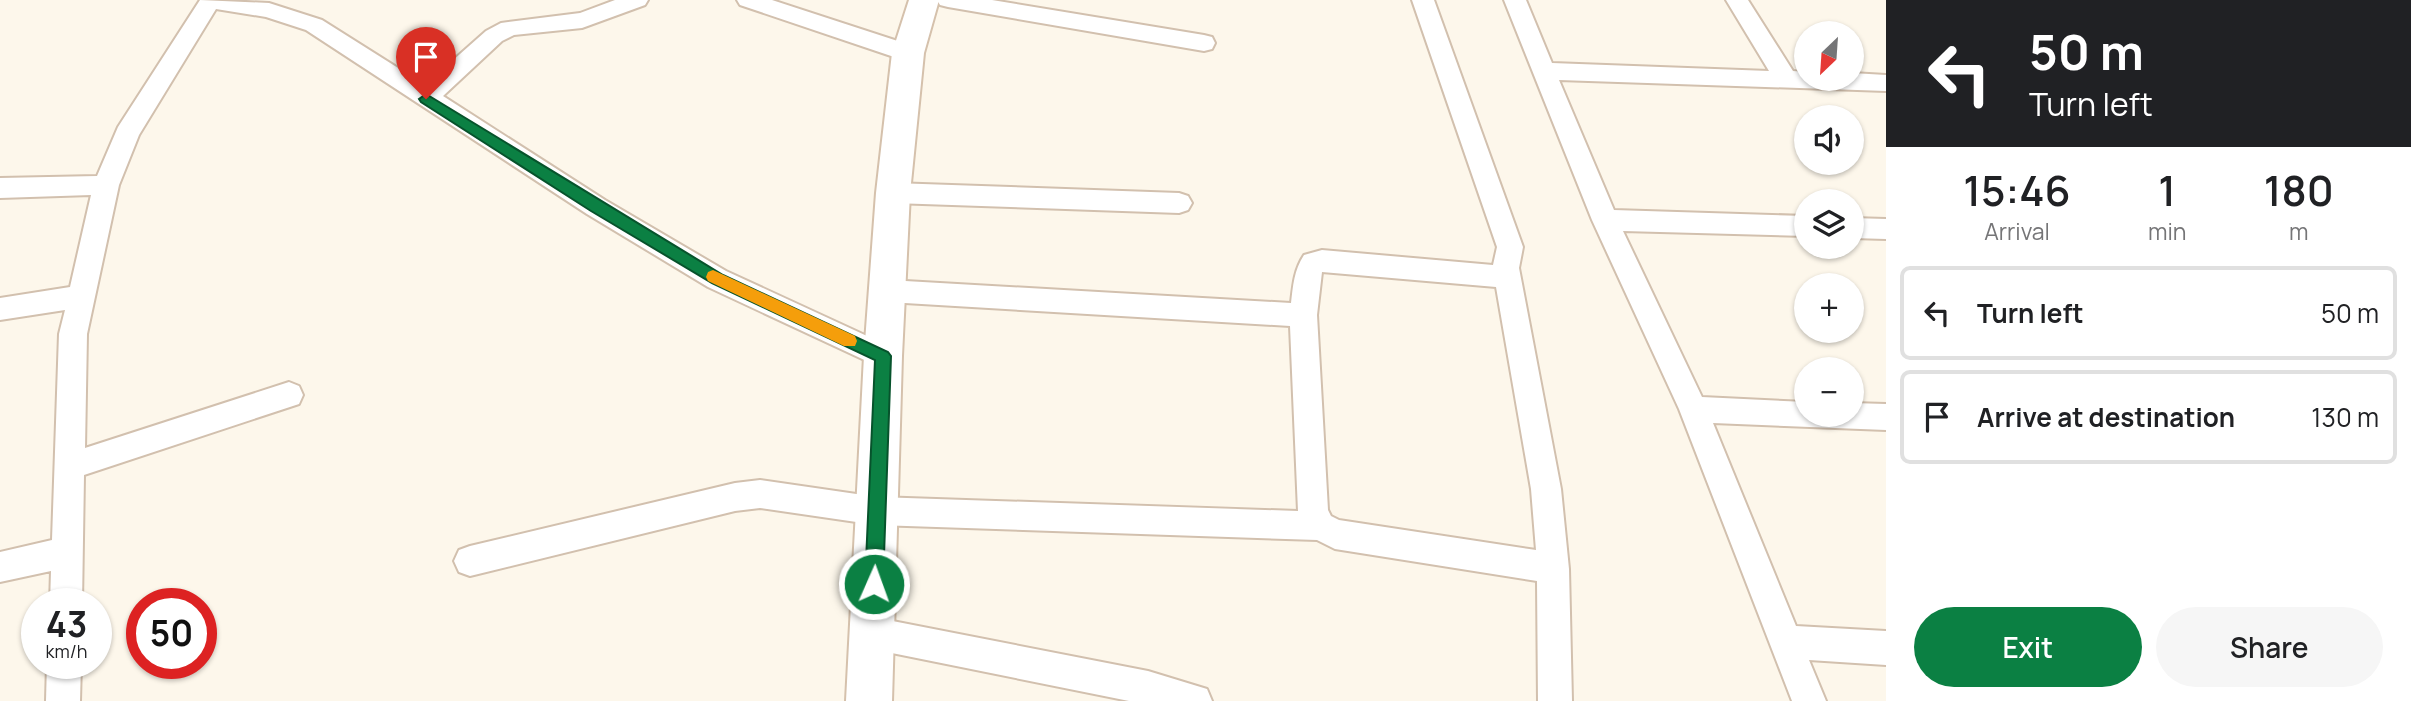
<!DOCTYPE html>
<meta charset="utf-8">
<style>
body{margin:0;font-family:Manrope,sans-serif;background:#f6f6f6;color:#202124;height:100vh;display:flex;flex-direction:column;font-size:26px;white-space:nowrap}
*{box-sizing:border-box;margin:0}
p{font-size:23px;color:#757577}
.icon{flex:none;width:38px;height:38px;fill:none;stroke:currentColor;stroke-width:2;stroke-linecap:round;stroke-linejoin:round}
.map{position:relative;flex:1;overflow:hidden}
.side{display:flex;flex-direction:column;background:#fff;width:525px}
.side>*{flex:none}
.guide{background:#202124;color:#fff;overflow:hidden}
.needle{width:46px;rotate:205deg}
.fabs{position:absolute;left:1794px;top:21px;display:grid;gap:14px}
.fabs a{display:grid;place-items:center;width:70px;height:70px;border-radius:50%;background:#fff;box-shadow:0 2px 5px #0004;font-size:35px}
.speed{position:absolute;left:21px;top:588px;display:flex;gap:14px;font-size:35px;font-weight:700;text-align:center}
.speed>*{display:grid;place-content:center;width:91px;height:91px;border-radius:50%;background:#fff;box-shadow:0 2px 5px #0004;line-height:1}
.speed small{font-size:18px;font-weight:400}
.speed .limit{border:10px solid #d22;background:#fff;color:#111}
.pin{position:absolute;display:grid;place-items:center;width:60px;height:60px;color:#fff;margin:-72px -30px;border-radius:50% 50% 50% 0;rotate:-45deg;box-shadow:0 0 7px #0007}
.pin .icon{rotate:45deg}
.me{position:absolute;width:77px;margin:-38px;rotate:2deg;stroke-linejoin:round;filter:drop-shadow(0 0 5px #0008)}
.turn{display:flex;align-items:center;gap:24px;height:147px;padding:0 28px;font-size:32px}
.turn .icon{width:91px;height:91px;stroke-width:2.5}
.turn b{display:block;font-size:49px;line-height:60px}
.eta{display:flex;justify-content:space-evenly;align-items:center;height:119px;text-align:center}
.eta b{font-size:42px;font-weight:600;line-height:49px}
.button{display:flex;gap:14px;margin-top:auto;padding:14px 28px}
.button a{flex:1;height:80px;border-radius:42px;background:#0b8043;color:#fff;font-size:28px;font-weight:600;line-height:80px;text-align:center}
.button a+a{background:#f6f6f6;color:#202124}
ul{padding:0;list-style:none}
li{display:flex;align-items:center;gap:21px;height:94px;margin:0 14px 10px;padding:0 14px;border:4px solid #e0e0e0;border-radius:10px}
li div{flex:1}
li b{display:block;font-size:26px}
li em{font-style:normal}
main{display:flex;flex:1;min-height:0}
.map>svg:first-child{display:block}
</style>
<main>
<div class="map">
<svg width="1886" height="701" viewBox="0 0 1886 701">
<rect width="100%" height="100%" fill="#fdf7eb"/>
<g fill="none" stroke-linecap="round" stroke-linejoin="round">
<!-- street casing -->
<g stroke="#d2c0ae" stroke-width="4">
<g id="street">
<path d="M200,0L269,3L322,20L425,85L486,31L501,23L580,13L615,0H648L645,5L582,28L514,35L502,41L443,96L605,200L726,271L893,348L897,356L893,364L883,368L873,364L708,287L587,214L306,30L266,17L216,9L139,135L119,185L87,334L85,448L289,382L299,386L303,395L299,404L84,475L82,604H50L51,571L0,582V552L52,540L59,334L65,310L0,320V298L70,287L91,195L0,198V178L97,176L118,127Z"/>
<path d="M737,0H772L916,47L919,53L916,59L908,61L900,59L740,5Z"/>
<path d="M937,0H992L1204,35L1212,37L1215,43L1212,49L1204,51L948,7L940,5Z"/>
<path d="M1412,0H1434L1523,247L1519,268L1561,489L1569,569L1572,701H1538L1537,581L1335,549L1317,540L877,525L760,508L735,511L470,576L459,572L454,561L459,550L470,546L735,483L760,480L877,497L1298,511L1290,326L888,302L878,299L875,291L878,283L888,280L1291,303C1293,286 1294,270 1304,255L1322,250L1493,265L1497,247ZM1322,272L1496,287L1531,489L1536,550L1339,520L1331,516L1328,510L1317,315Z"/>
<path d="M1504,0H1526L1552,63L1769,71L1726,0H1748L1793,71L1806,72V79H1852V73L1886,75V91L1559,80L1614,210L1806,216V236L1623,231L1702,397L1806,402V415H1852V403L1886,404V430L1713,423L1796,626L1886,631V665L1809,660L1826,701H1792L1679,409L1592,220Z"/>
<path d="M893,183L1179,193L1188,196L1192,203L1188,210L1179,213L893,203L884,200L880,193L884,186Z"/>
<path d="M1852,218L1886,219V239L1852,238Z"/>
<path d="M872,617L1148,671L1207,689L1212,701H1129L872,649L860,645L856,633L860,621Z"/>
<path d="M47,663H81L80,701H46Z"/>
</g>
</g>
<!-- secondary casing -->
<g stroke="#d5c1ac" stroke-width="4">
<path id="secondary" d="M909,0H939L924,53L910,193L902,356L892,701H846L864,356L876,193L892,53Z"/>
</g>
<!-- street -->
<use href="#street" fill="#fff" fill-rule="evenodd"/>
<!-- secondary -->
<use href="#secondary" fill="#fff" fill-rule="evenodd"/>
</g>
<!-- route -->
<path fill="#0b8043" stroke="#07532c" stroke-width="2" d="M426,94L723,275L888,352L891,356L883,584L880,591L874,593L867,591L865,584L875,360L712,283L591,211L421,102L419,99Z"/>
<!-- slow -->
<path fill="#f59e0b" d="M713,270L855,336L857,341L855,346H844L708,281L706,277L708,272Z"/>
</svg>
<div class="fabs">
<a><svg class="needle" viewBox="-14 -14 28 28"><path d="M0-13l5 13h-10z" fill="#e53935"/><path d="M0 13l5-13h-10z" fill="#757577"/></svg></a>
<a><svg class="icon" aria-label="sound" viewBox="0 0 24 24"><path d="M4 9h4l5-4v14l-5-4H4zM17 9q2 3 0 6"/></svg></a>
<a><svg class="icon" aria-label="layers" viewBox="0 0 24 24"><path d="M12 4l9 5-9 5-9-5zM3 14l9 5 9-5"/></svg></a>
<a>+</a>
<a>−</a>
</div>
<div class="speed"><div>43<small>km/h</small></div><div class="limit">50</div></div>
<div class="pin" style="left:426px;top:99px;background:#d93025"><svg class="icon" aria-label="arrive" viewBox="0 0 24 24"><path d="M6 21V4h12l-3 4 3 4H6"/></svg></div>
<svg class="me" style="left:874px;top:584px" viewBox="-20 -20 40 40"><circle r="17" fill="#0b8043" stroke="#fff" stroke-width="3"/><path d="M0-11L8 9 0 5-8 9z" fill="#fff"/></svg>
</div>
<section class="side">
<div class="guide">
<div class="turn"><svg class="icon" aria-label="left" viewBox="0 0 24 24"><path d="M17 20v-9H6M10 6l-5 5 5 5"/></svg><div><b>50 m</b>Turn left</div></div>
</div>
<div class="eta">
<div><b>15:46</b><p>Arrival</p></div>
<div><b>1</b><p>min</p></div>
<div><b>180</b><p>m</p></div>
</div>
<ul>
<li><svg class="icon" aria-label="left" viewBox="0 0 24 24"><path d="M17 20v-9H6M10 6l-5 5 5 5"/></svg><div><b>Turn left</b></div><em>50 m</em></li>
<li><svg class="icon" aria-label="arrive" viewBox="0 0 24 24"><path d="M6 21V4h12l-3 4 3 4H6"/></svg><div><b>Arrive at destination</b></div><em>130 m</em></li>
</ul>
<div class="button"><a>Exit</a><a>Share</a></div>
</section>
</main>
